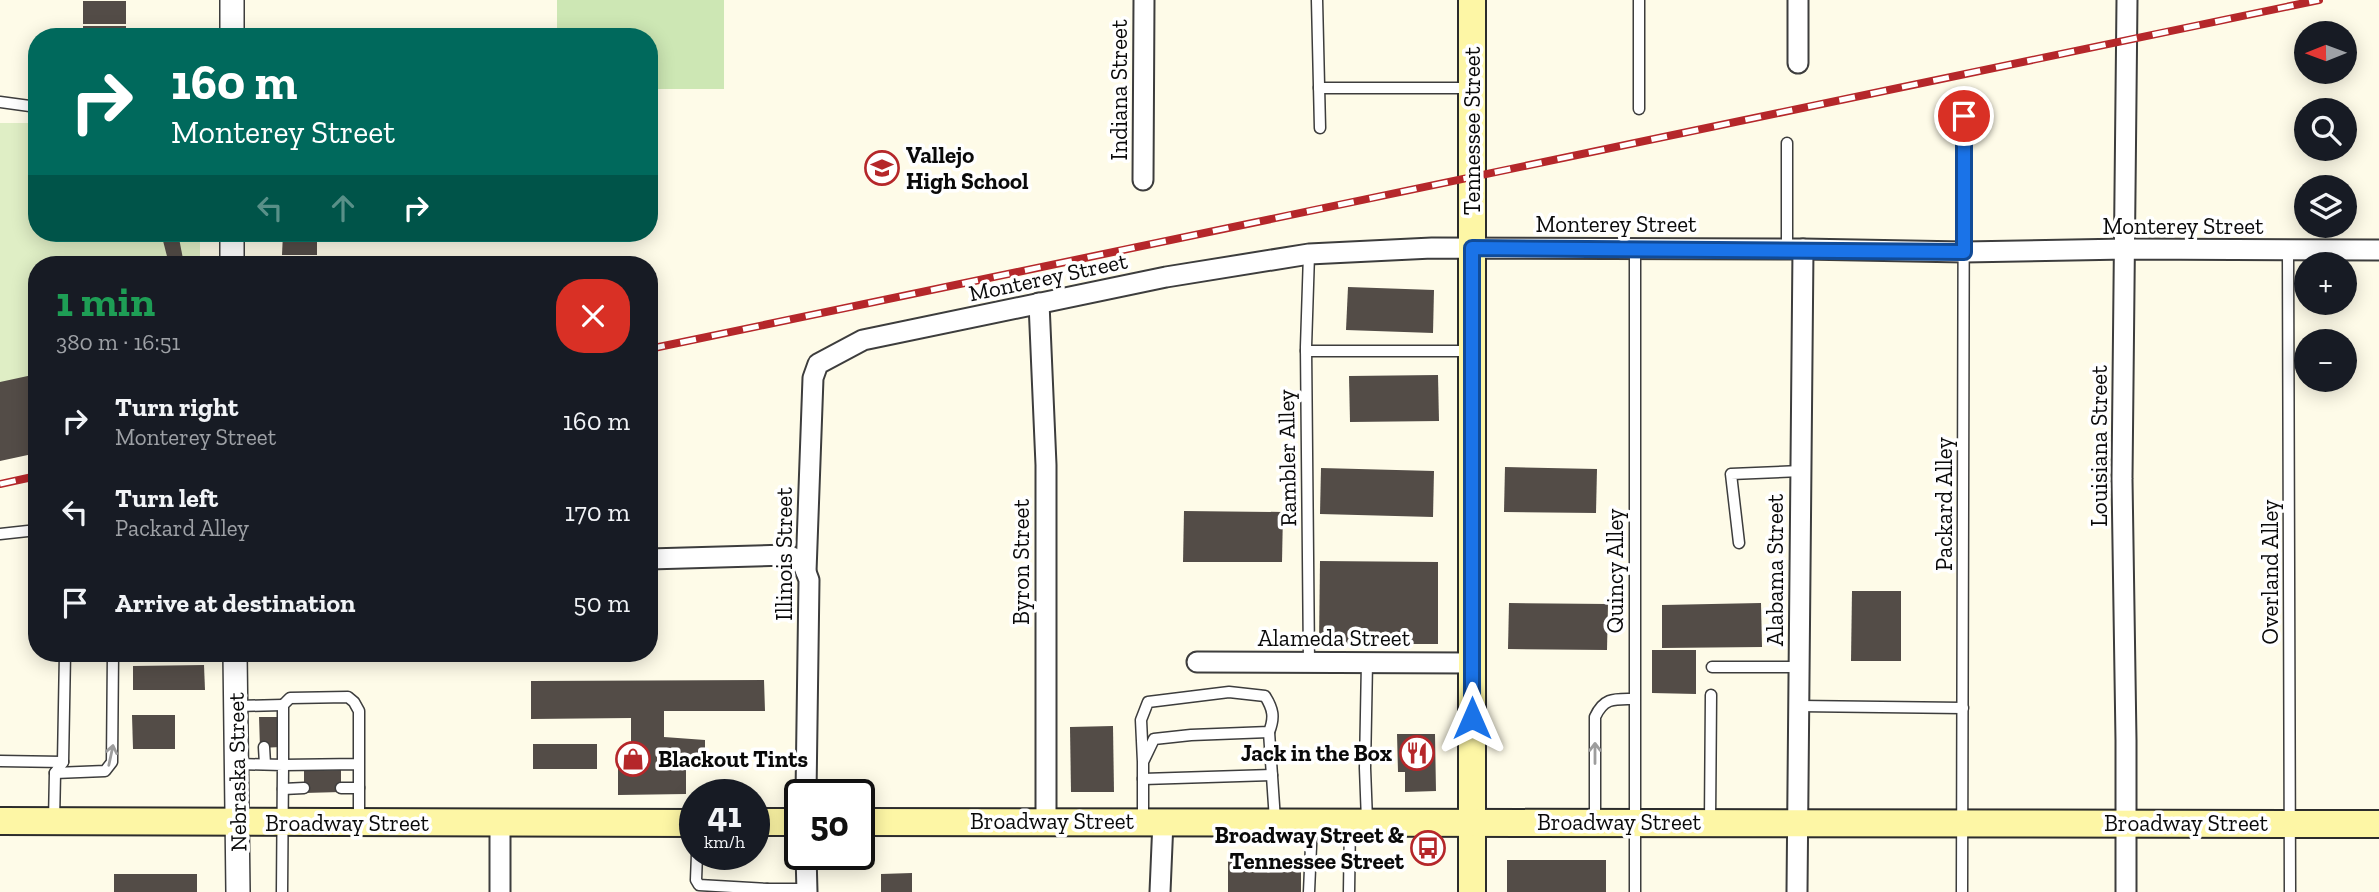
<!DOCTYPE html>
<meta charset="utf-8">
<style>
body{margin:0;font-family:"Zilla Slab",serif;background:#242831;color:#f1f3f6;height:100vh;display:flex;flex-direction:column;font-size:26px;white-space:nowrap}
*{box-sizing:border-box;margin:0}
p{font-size:23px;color:#9ea1a6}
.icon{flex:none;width:38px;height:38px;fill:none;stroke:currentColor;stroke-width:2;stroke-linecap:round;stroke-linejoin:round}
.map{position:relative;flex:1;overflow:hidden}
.panel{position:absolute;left:28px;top:256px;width:630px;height:406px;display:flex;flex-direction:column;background:#171b24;border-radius:28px;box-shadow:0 4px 18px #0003}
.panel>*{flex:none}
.top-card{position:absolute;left:28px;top:28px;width:630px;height:214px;border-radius:28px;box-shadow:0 4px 18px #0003;background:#00695c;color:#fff;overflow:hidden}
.needle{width:46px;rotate:269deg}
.controls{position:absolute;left:2294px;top:21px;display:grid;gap:14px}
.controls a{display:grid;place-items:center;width:63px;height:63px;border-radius:50%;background:#171b24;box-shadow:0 4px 18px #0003;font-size:35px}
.speed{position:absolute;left:679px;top:779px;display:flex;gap:14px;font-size:35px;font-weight:700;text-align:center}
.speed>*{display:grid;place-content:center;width:91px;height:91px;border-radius:50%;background:#171b24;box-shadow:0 4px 18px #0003;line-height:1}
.speed small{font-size:18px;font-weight:400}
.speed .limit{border:4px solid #111;border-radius:10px;background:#fff;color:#111}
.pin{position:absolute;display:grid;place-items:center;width:60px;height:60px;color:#fff;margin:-30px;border:4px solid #fff;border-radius:50%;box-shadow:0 2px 7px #0007}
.me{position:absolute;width:77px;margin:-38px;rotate:0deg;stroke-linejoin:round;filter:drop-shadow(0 0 5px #0008)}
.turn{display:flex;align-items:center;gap:24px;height:147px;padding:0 28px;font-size:32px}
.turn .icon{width:91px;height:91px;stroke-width:2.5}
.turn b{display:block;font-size:49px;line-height:60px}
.lanes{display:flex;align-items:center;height:66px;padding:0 28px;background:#0003;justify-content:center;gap:35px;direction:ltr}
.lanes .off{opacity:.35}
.round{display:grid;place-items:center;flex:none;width:74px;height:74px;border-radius:28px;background:#242831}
.headline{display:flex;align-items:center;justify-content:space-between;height:119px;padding:0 28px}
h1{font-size:42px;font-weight:800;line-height:52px;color:#1e9e55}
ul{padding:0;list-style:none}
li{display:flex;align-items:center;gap:21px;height:91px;padding:0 28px}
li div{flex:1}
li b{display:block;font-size:26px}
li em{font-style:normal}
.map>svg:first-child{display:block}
</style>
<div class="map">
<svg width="2379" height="892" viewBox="0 0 2379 892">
<rect width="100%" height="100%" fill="#fefbe8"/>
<!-- green -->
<path fill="#cde7b4" d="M557,0H724V89H649V37H557Z"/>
<!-- pitch -->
<path fill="#dfeec5" d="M0,123H37V233H200V264H37V450L0,459Z"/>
<!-- building -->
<g fill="#534c47">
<rect x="83" y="1" width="43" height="23"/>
<rect x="83" y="26" width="43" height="11"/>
<path d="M161,233H178L184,264H169Z"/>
<path d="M283,233H317V255H282Z"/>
<path d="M1348,287L1434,290L1433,333L1346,330Z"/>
<path d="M37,374V453L0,461V382Z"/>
<path d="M1438,375L1439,421L1350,422L1349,376Z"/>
<path d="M1505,467L1597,469L1596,513L1504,512Z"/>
<path d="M1321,468L1434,471L1433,517L1320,514Z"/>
<path d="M1184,511L1283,512L1282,562H1183Z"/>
<path d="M1320,561L1438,562V644H1319Z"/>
<path d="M1852,591H1901V661H1851Z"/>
<path d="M1509,603L1608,604L1607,650L1508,649Z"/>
<path d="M1761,603L1762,647L1662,648V605Z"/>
<path d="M1652,650H1696V694L1652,693Z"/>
<path d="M204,665L205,690H133V666Z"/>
<path d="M764,680L765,711H664V737L705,740V767H686V794L618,795V767H624V756H631V718L531,719V681Z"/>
<path d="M132,715H175V749H133Z"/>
<path d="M259,717H281V747L260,748Z"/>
<path d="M1113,726L1114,792H1071L1070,727Z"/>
<path d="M1397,734H1435L1436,791L1405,792V772H1398Z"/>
<rect x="533" y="744" width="64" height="25"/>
<path d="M341,770V792L304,793V771Z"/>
<rect x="1228" y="859" width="73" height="33"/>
<rect x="1507" y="860" width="99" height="32"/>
<path d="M912,873V892H881V874Z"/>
<rect x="114" y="874" width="83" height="18"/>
</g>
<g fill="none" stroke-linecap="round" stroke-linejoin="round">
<!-- service casing -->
<g stroke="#3d3d3d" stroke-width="13">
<g id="service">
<path d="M1317,0L1320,128"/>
<path d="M1319,88H1471"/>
<path d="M0,102L37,107"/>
<path d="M1639,109V0"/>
<path d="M1635,249V892"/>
<path d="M1787,249V143"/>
<path d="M2288,251L2290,892"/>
<path d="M1306,351H1470"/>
<path d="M0,534L37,530"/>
<path d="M1739,543L1731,474L1801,471"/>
<path d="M1309,662L1306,347L1309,254"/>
<path d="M1367,662L1365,768L1367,821"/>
<path d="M1712,667H1799"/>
<path d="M237,706L283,705"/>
<path d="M1799,706L1963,708"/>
<path d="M1269,732L1275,820"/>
<path d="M264,747L265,764"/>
<path d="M0,761L63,762"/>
<path d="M1143,762L1141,720L1148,702L1229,692L1265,696C1273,709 1275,717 1269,732L1191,735L1154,739L1143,762V820"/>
<path d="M237,764L283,765L282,892"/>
<path d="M55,773L105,771L112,762L113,653"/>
<path d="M1143,779L1272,775"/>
<path d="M341,788H359"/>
<path d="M283,789L304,788"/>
<path d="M359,819V711L354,702L348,697L290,698L283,705V765L359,764"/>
<path d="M54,821L55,773L63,762L65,653"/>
<path d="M1595,821V717C1604,697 1615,699 1634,699"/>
<path d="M1710,822L1711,695"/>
<path d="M697,854L696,880L699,885L767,889V892"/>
<path d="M767,889H807"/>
<path d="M1309,892L1312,823"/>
<path d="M1349,892L1350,823"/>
<path d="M1962,892L1964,116"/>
</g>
</g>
<!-- minor casing -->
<g stroke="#3d3d3d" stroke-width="23">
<g id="minor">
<path d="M1798,0V63"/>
<path d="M1143,180L1144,0"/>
<path d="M1039,303L1046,465V822"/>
<path d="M649,559L788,555L802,562L806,572"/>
<path d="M1197,662L1471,663"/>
<path d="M806,794L809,580L806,572L813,378L818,364L863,340L1166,277L1309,254L1432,248L1803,249L1964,252L2126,249L2379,250"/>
<path d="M500,824V892"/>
<path d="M806,854L807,892"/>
<path d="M1160,892L1163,821"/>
<path d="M1797,892L1803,249"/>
<path d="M2126,892V740L2122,479L2127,0"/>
</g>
</g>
<!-- tertiary casing -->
<g stroke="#3d3d3d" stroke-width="26">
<g id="tertiary">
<path d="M232,37V0"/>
<path d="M232,233V264"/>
<path d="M235,653L238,892"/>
</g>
</g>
<!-- secondary casing -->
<g stroke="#2c2c2c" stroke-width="30">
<g id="secondary">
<path d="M1472,0V892"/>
<path d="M0,821L695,823"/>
<path d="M754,822H800"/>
<path d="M859,822L2379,824"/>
</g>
</g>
<!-- service -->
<use href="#service" stroke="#fff" stroke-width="10"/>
<!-- minor -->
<use href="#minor" stroke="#fff" stroke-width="19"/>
<!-- tertiary -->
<use href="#tertiary" stroke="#fff" stroke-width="23"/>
<!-- secondary -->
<use href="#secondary" stroke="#fdf6a5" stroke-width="26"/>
<!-- rail casing -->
<g stroke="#b5272a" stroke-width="8">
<g id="rail">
<path d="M649,349L2319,0"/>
<path d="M0,484L37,476"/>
</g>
</g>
<!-- rail -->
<use href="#rail" stroke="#fff" stroke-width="5" stroke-dasharray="16" stroke-linecap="butt"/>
</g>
<!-- one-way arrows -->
<defs><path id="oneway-shaft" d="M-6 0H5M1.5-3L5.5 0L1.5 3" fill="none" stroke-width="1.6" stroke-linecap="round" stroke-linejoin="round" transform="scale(1.75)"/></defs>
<g stroke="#9d9d9d">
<use href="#oneway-shaft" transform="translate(1595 753) rotate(-90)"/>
<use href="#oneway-shaft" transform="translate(111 755) rotate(-78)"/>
</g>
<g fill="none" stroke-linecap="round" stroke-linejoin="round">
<!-- route casing -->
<g stroke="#114b97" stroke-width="18">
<path id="route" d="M1472,718V248L1964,252V116"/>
</g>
<!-- route -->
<use href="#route" stroke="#1a73e8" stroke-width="12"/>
</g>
<!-- icons -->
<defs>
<g id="school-ring" transform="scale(1.75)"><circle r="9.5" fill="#fff" stroke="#b5272a" stroke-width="1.5"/><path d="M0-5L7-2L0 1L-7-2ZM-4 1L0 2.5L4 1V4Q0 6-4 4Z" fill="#b5272a"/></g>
<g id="restaurant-ring" transform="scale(1.75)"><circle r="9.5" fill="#fff" stroke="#b5272a" stroke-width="1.5"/><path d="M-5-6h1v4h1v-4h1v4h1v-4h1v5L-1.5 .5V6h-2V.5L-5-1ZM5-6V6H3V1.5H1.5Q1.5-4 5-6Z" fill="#b5272a"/></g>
<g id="shop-ring" transform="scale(1.75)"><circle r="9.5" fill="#fff" stroke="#b5272a" stroke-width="1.5"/><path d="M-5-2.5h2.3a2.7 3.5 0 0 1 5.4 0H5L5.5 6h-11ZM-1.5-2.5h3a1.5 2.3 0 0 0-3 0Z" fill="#b5272a"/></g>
<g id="bus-ring" transform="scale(1.75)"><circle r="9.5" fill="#fff" stroke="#b5272a" stroke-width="1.5"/><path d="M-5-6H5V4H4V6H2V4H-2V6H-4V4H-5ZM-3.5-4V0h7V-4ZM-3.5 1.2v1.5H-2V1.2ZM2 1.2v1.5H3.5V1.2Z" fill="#b5272a"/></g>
</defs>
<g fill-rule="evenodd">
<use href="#school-ring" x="882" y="168"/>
<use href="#restaurant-ring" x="1417" y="753"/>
<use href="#shop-ring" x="633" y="759"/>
<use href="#bus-ring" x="1428" y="848"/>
</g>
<g text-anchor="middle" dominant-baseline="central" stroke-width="7" stroke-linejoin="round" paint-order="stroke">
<!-- street labels -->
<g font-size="23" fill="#0a0a0a" stroke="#fff">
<text transform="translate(1119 90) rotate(-90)">Indiana Street</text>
<text transform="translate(1472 131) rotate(-90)">Tennessee Street</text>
<text x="1616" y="224">Monterey Street</text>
<text x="2183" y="226">Monterey Street</text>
<text transform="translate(1048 277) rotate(-12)">Monterey Street</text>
<text transform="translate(2099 446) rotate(-90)">Louisiana Street</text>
<text transform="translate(1287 458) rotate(-91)">Rambler Alley</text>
<text transform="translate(1944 504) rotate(-90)">Packard Alley</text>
<text transform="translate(784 554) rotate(-90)">Illinois Street</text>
<text transform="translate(1021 562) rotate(-90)">Byron Street</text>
<text transform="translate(1775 570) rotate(-90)">Alabama Street</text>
<text transform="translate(1615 571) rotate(-90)">Quincy Alley</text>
<text transform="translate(2270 572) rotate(-90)">Overland Alley</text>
<text x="1334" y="638">Alameda Street</text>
<text transform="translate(237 772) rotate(-91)">Nebraska Street</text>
<text x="1052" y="821">Broadway Street</text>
<text x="1619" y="822">Broadway Street</text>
<text x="347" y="823">Broadway Street</text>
<text x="2186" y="823">Broadway Street</text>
</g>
<!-- poi labels -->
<g font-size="23" font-weight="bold" fill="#0a0a0a" stroke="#fff" text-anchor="start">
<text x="906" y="155">Vallejo<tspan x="906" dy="26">High School</tspan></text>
<text x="1392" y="753" text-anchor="end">Jack in the Box</text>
<text x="658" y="759">Blackout Tints</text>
<text x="1404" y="835" text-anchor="end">Broadway Street &amp;<tspan x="1404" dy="26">Tennessee Street</tspan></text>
</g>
</g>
</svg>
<div class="controls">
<a><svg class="needle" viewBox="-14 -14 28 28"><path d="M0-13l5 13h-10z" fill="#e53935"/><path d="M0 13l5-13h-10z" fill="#9ea1a6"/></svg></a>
<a><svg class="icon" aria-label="search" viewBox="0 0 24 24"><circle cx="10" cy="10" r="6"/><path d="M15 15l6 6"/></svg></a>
<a><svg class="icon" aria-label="layers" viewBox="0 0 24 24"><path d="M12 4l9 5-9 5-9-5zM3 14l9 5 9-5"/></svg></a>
<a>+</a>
<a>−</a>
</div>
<div class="speed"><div>41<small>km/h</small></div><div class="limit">50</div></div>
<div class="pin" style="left:1964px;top:116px;background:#d93025"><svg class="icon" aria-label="arrive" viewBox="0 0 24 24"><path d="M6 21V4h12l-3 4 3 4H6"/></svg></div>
<svg class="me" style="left:1472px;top:718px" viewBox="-20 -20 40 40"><path d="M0-17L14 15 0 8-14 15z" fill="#1a73e8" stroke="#fff" stroke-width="4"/></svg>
<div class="top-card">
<div class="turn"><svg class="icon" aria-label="right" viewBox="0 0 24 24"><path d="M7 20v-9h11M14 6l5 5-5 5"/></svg><div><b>160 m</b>Monterey Street</div></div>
<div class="lanes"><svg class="icon off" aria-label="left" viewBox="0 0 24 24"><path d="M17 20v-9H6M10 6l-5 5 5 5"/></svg><svg class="icon off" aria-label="ahead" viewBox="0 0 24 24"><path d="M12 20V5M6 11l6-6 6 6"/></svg><svg class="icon" aria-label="right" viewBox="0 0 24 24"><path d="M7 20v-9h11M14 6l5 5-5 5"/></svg></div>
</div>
<section class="panel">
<div class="headline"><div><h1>1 min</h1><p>380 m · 16:51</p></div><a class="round" style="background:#d93025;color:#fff"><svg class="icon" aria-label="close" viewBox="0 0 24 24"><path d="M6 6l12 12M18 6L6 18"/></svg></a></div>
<ul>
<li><svg class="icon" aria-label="right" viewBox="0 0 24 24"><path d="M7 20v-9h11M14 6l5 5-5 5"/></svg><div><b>Turn right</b><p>Monterey Street</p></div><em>160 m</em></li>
<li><svg class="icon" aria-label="left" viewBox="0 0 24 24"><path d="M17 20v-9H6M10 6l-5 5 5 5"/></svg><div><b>Turn left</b><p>Packard Alley</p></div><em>170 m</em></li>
<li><svg class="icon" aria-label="arrive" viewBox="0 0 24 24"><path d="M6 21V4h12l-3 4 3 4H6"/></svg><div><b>Arrive at destination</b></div><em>50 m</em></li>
</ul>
</section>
</div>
